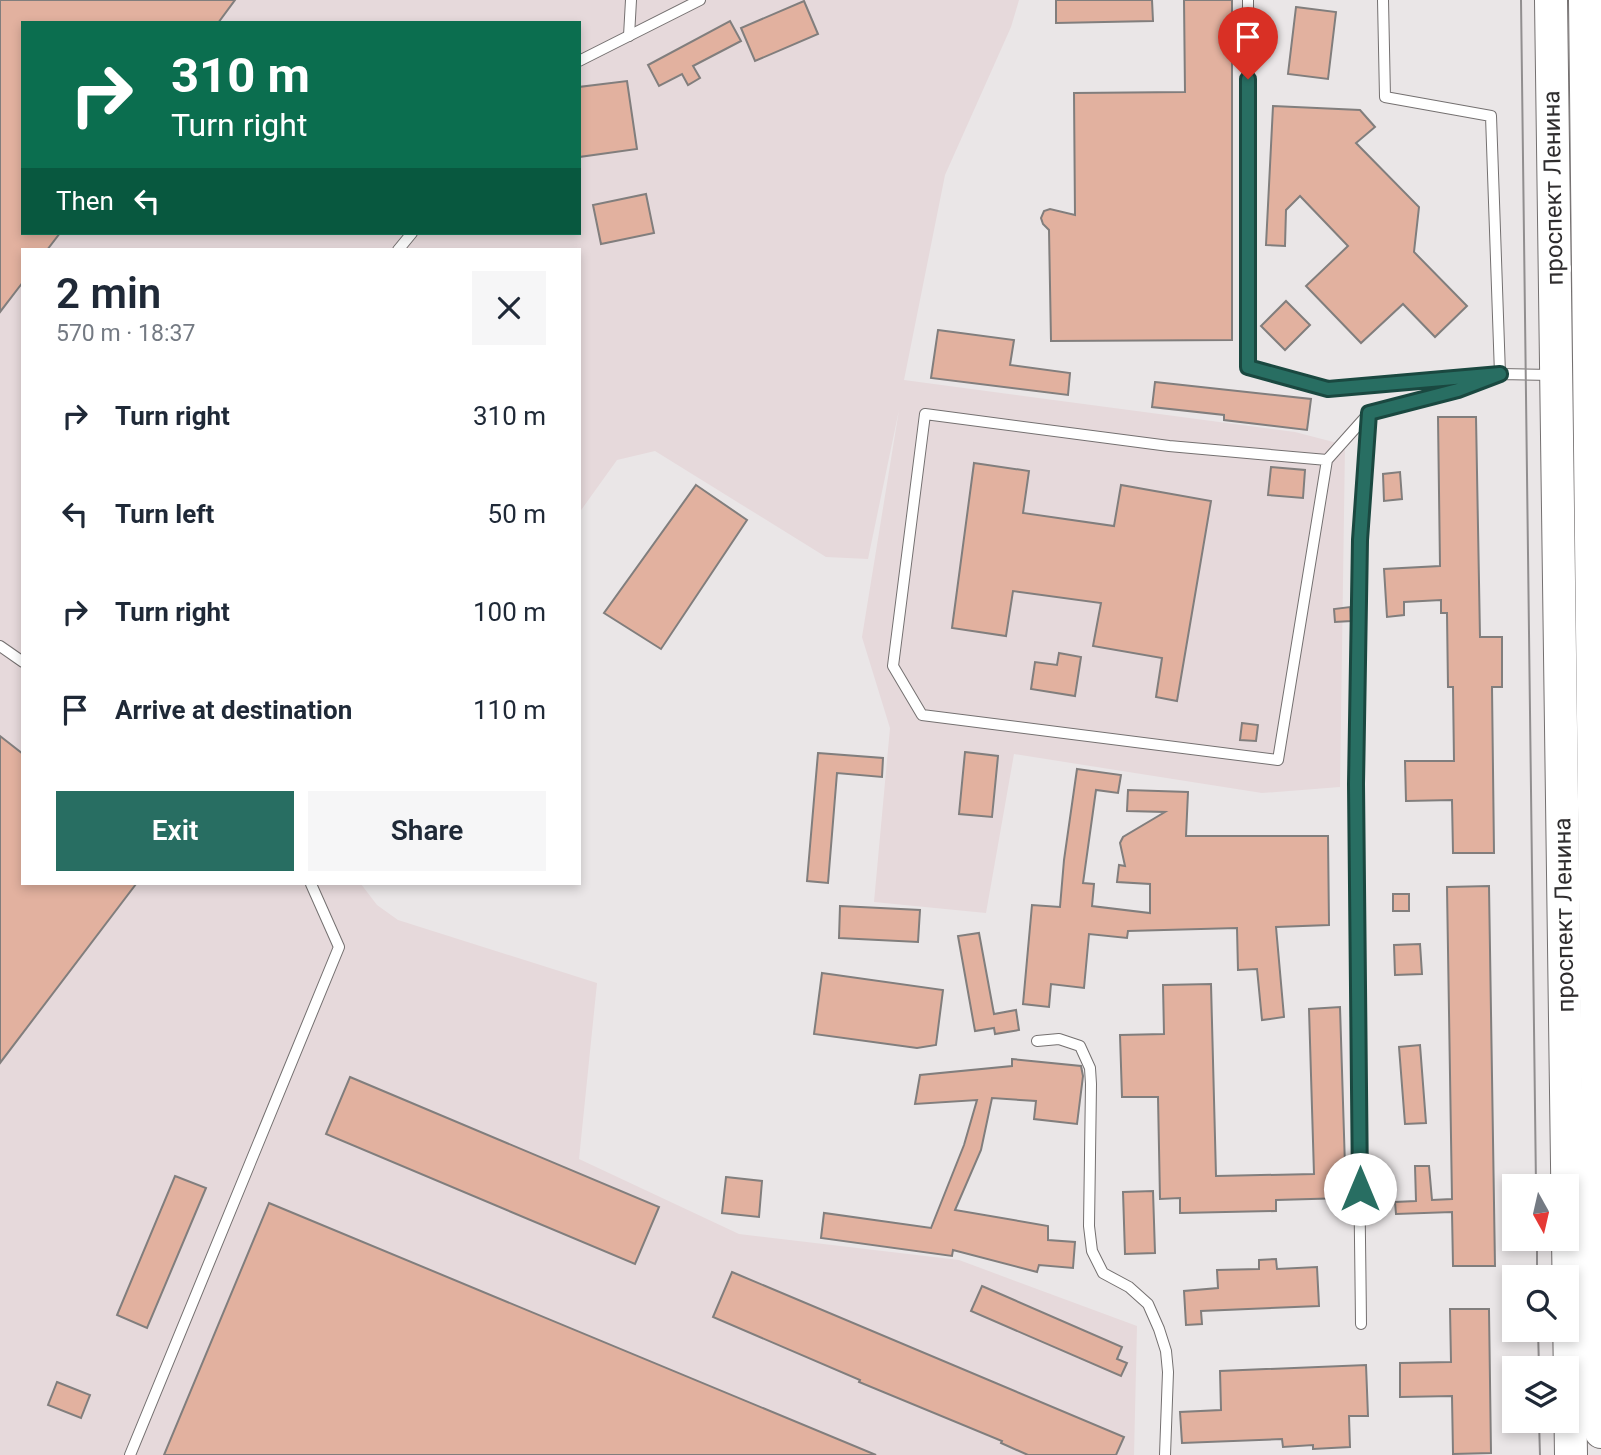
<!DOCTYPE html>
<meta charset="utf-8">
<style>
body{margin:0;font-family:Roboto,sans-serif;background:#f6f6f7;color:#1f2937;height:100vh;display:flex;flex-direction:column;font-size:26px;white-space:nowrap}
*{box-sizing:border-box;margin:0}
p{font-size:23px;color:#747a83}
.icon{flex:none;width:38px;height:38px;fill:none;stroke:currentColor;stroke-width:2;stroke-linecap:round;stroke-linejoin:round}
.map{position:relative;flex:1;overflow:hidden}
.panel{position:absolute;left:21px;top:248px;width:560px;height:637px;display:flex;flex-direction:column;background:#fff;border-radius:0px;box-shadow:0 4px 10px #0003}
.panel>*{flex:none}
.banner{position:absolute;left:21px;top:21px;width:560px;height:214px;border-radius:0px;box-shadow:0 4px 10px #0003;background:#0b6e4f;color:#fff;overflow:hidden}
.needle{width:46px;rotate:172deg}
.fabs{position:absolute;left:1502px;top:1174px;display:grid;gap:14px}
.fabs a{display:grid;place-items:center;width:77px;height:77px;border-radius:0px;background:#fff;box-shadow:0 4px 10px #0003;font-size:35px}
.pin{position:absolute;display:grid;place-items:center;width:60px;height:60px;color:#fff;margin:-72px -30px;border-radius:50% 50% 50% 0;rotate:-45deg;box-shadow:0 0 7px #0007}
.pin .icon{rotate:45deg}
.me{position:absolute;width:77px;margin:-38px;rotate:0deg;stroke-linejoin:round;filter:drop-shadow(0 0 5px #0008)}
.turn{display:flex;align-items:center;gap:24px;height:147px;padding:0 35px;font-size:32px}
.turn .icon{width:91px;height:91px;stroke-width:2.5}
.turn b{display:block;font-size:49px;line-height:60px}
.then{display:flex;align-items:center;height:66px;padding:0 35px;background:#0003;gap:14px;font-size:26px}
.round{display:grid;place-items:center;flex:none;width:74px;height:74px;border-radius:0px;background:#f6f6f7}
.summary{display:flex;align-items:center;justify-content:space-between;height:119px;padding:0 35px}
h1{font-size:42px;font-weight:600;line-height:52px}
.cta{display:flex;gap:14px;margin-top:auto;padding:14px 35px}
.cta a{flex:1;height:80px;border-radius:0px;background:#286e62;color:#fff;font-size:28px;font-weight:600;line-height:80px;text-align:center}
.cta a+a{background:#f6f6f7;color:#1f2937}
ul{padding:0;list-style:none}
li{display:flex;align-items:center;gap:21px;height:98px;padding:0 35px}
li div{flex:1}
li b{display:block;font-size:26px}
li em{font-style:normal}
.map>svg:first-child{display:block}
</style>
<div class="map">
<svg width="1601" height="1455" viewBox="0 0 1601 1455">
<rect width="100%" height="100%" fill="#eae6e7"/>
<!-- built -->
<path fill="#e6d9db" fill-rule="evenodd" d="M0,0H1019L1011,27L945,175L904,380L1295,432L1345,445L1340,787L1262,793L1014,754L986,913L874,902L890,728L862,637L899,410L868,559L826,557L655,451L617,460L579,513V250H23V884H361L377,905L398,920L597,983L579,1159L739,1234L959,1260L1137,1326L1134,1455H0ZM23,23H579V233H23Z"/>
<!-- building -->
<g fill="#e2b19f" stroke="#817e7d" stroke-width="2">
<path d="M0,0H235L218,23H23V233H60L47,250H23V282L0,312Z"/>
<path d="M1056,0H1152L1153,21L1056,23Z"/>
<path d="M1184,0H1232V340L1051,341L1049,230L1043,224L1041,218L1044,211L1050,209L1075,215L1074,93L1185,92Z"/>
<path d="M804,1L818,34L755,61L741,28Z"/>
<path d="M1296,7L1336,12L1328,79L1288,74Z"/>
<path d="M730,21L741,41L693,66L700,78L688,85L682,74L659,86L648,65Z"/>
<path d="M627,81L637,149L579,157V87Z"/>
<path d="M1273,106L1360,110L1375,127L1356,143L1419,207L1414,252L1467,306L1435,337L1403,304L1361,343L1306,286L1348,246L1300,196L1286,210L1285,246L1266,245Z"/>
<path d="M646,194L654,233L601,244L593,205Z"/>
<path d="M1286,301L1310,325L1285,350L1261,326Z"/>
<path d="M938,330L1014,340L1010,365L1070,373L1068,395L931,378Z"/>
<path d="M1155,382L1311,399L1307,430L1224,420V415L1152,407Z"/>
<path d="M1438,417H1476L1480,637H1502V687H1492L1494,853H1453L1452,800L1406,801L1405,761H1454L1453,687H1448L1447,613H1441V600L1404,602V615L1387,617L1384,569L1440,566Z"/>
<path d="M974,463L1029,471L1023,513L1114,526L1121,485L1211,501L1177,701L1156,697L1162,658L1093,646L1101,603L1013,591L1006,636L952,628Z"/>
<path d="M1271,467L1305,470L1303,498L1268,495Z"/>
<path d="M1400,472L1402,499L1384,501L1383,474Z"/>
<path d="M696,485L747,520L661,649L604,613Z"/>
<path d="M1350,607L1351,621L1335,622L1334,609Z"/>
<path d="M1059,653L1081,657L1075,696L1031,689L1035,662L1057,665Z"/>
<path d="M1242,723L1258,725L1256,741L1240,740Z"/>
<path d="M0,736L23,754V884H136L0,1063Z"/>
<path d="M965,752L998,756L992,817L959,814Z"/>
<path d="M818,753L883,758L882,777L837,773L828,883L807,881Z"/>
<path d="M1077,769L1121,775L1118,793L1096,790L1083,883L1094,884L1092,906L1150,913V884L1117,882L1119,865L1125,866L1120,843L1123,837L1165,812L1127,811L1128,790L1188,792L1186,836H1328L1329,925L1276,927L1284,1017L1262,1020L1257,969L1238,970L1237,928L1128,931L1127,938L1089,934L1084,988L1051,984L1049,1007L1023,1004L1032,905L1060,907L1064,860Z"/>
<path d="M1489,886L1495,1266H1453L1452,1212L1396,1214L1395,1202L1416,1201L1415,1166H1429L1432,1200L1452,1199L1447,887Z"/>
<rect x="1393" y="894" width="16" height="17"/>
<path d="M840,906L920,910L918,942L839,938Z"/>
<path d="M979,933L994,1014L1016,1010L1019,1030L995,1034L994,1028L975,1031L958,936Z"/>
<path d="M1420,944L1422,974L1395,975L1394,945Z"/>
<path d="M822,973L943,990L936,1045L917,1048L814,1034Z"/>
<path d="M1211,984L1216,1176L1314,1174L1309,1009L1340,1007L1346,1198L1276,1200V1211L1180,1213V1198L1160,1199L1158,1097H1122L1120,1035L1164,1034L1163,985Z"/>
<path d="M1420,1045L1426,1123L1405,1124L1399,1047Z"/>
<path d="M1012,1059L1081,1066L1083,1076L1077,1124L1034,1119L1036,1101L992,1098L981,1150L955,1210L1048,1226V1240L1075,1242L1073,1268L1039,1265L1037,1272L953,1250L952,1256L821,1238L824,1213L931,1228L964,1145L977,1100L915,1104L920,1075L1012,1066Z"/>
<path d="M350,1077L659,1207L635,1264L326,1134Z"/>
<path d="M175,1176L206,1188L147,1328L117,1315Z"/>
<path d="M726,1177L762,1181L759,1217L722,1213Z"/>
<path d="M1153,1191L1155,1253L1125,1254L1123,1192Z"/>
<path d="M269,1203L876,1455H164Z"/>
<path d="M1276,1259L1277,1269L1317,1267L1319,1306L1201,1311L1202,1324L1186,1325L1184,1291L1218,1288L1217,1270L1259,1269V1260Z"/>
<path d="M732,1272L1124,1437L1116,1455H1028L1001,1443L1002,1441L859,1382L860,1380L713,1317Z"/>
<path d="M982,1286L1122,1347L1117,1359L1127,1363L1121,1376L971,1311Z"/>
<path d="M1450,1309H1489L1491,1453L1453,1454L1452,1396L1400,1397V1363L1451,1362Z"/>
<path d="M1366,1365L1368,1416H1349L1350,1447L1313,1449V1445L1283,1447L1282,1439L1182,1443L1180,1412L1221,1410L1220,1371Z"/>
<path d="M57,1382L90,1395L81,1418L48,1405Z"/>
</g>
<g fill="none" stroke-linecap="round" stroke-linejoin="round">
<!-- service casing -->
<g stroke="#747070" stroke-width="12">
<g id="service">
<path d="M1248,0V367L1328,389L1500,374L1552,375"/>
<path d="M1383,0L1385,97L1491,116L1500,374"/>
<path d="M629,36L631,0"/>
<path d="M579,61L700,0"/>
<path d="M398,250L412,233"/>
<path d="M1327,460L1278,760L922,715L893,666L925,414L1169,446L1327,460L1369,413L1458,390L1500,374"/>
<path d="M0,646L23,662"/>
<path d="M1037,1041L1059,1039L1080,1046L1090,1068L1091,1084L1089,1226L1092,1251L1103,1273L1129,1287L1148,1304L1159,1329L1166,1351L1168,1372L1165,1455"/>
<path d="M1361,1324C1358,1021 1348,717 1369,414"/>
<path d="M130,1455L339,947L311,884"/>
</g>
</g>
<!-- primary casing -->
<g stroke="#747070" stroke-width="34">
<g id="primary">
<path d="M1551,0L1571,1455"/>
<path d="M1585,0C1587,477 1598,954 1601,1432"/>
</g>
</g>
<!-- service -->
<use href="#service" stroke="#fff" stroke-width="10"/>
<!-- primary -->
<use href="#primary" stroke="#fff" stroke-width="32"/>
<!-- tram -->
<g stroke="#918e8f" stroke-width="2">
<path d="M1521,0L1536,1186"/>
<path d="M1537,1239V1278"/>
<path d="M1538,1330L1539,1368"/>
<path d="M1539,1421L1540,1455"/>
</g>
</g>
<g fill="none" stroke-linecap="round" stroke-linejoin="round">
<!-- route casing -->
<g stroke="#1a4840" stroke-width="18">
<path id="route" d="M1248,79V367L1328,389L1500,374L1458,390L1369,413L1360,540L1356,784L1360,1189"/>
</g>
<!-- route -->
<use href="#route" stroke="#286e62" stroke-width="12"/>
</g>
<g text-anchor="middle" dominant-baseline="central" stroke-width="7" stroke-linejoin="round" paint-order="stroke">
<!-- street labels -->
<g font-size="24" fill="#2f2d2e" stroke="#fff">
<text transform="translate(1553 188) rotate(-91)">проспект Ленина</text>
<text transform="translate(1564 915) rotate(-91)">проспект Ленина</text>
</g>
</g>
</svg>
<div class="fabs">
<a><svg class="needle" viewBox="-14 -14 28 28"><path d="M0-13l5 13h-10z" fill="#e53935"/><path d="M0 13l5-13h-10z" fill="#747a83"/></svg></a>
<a><svg class="icon" aria-label="search" viewBox="0 0 24 24"><circle cx="10" cy="10" r="6"/><path d="M15 15l6 6"/></svg></a>
<a><svg class="icon" aria-label="layers" viewBox="0 0 24 24"><path d="M12 4l9 5-9 5-9-5zM3 14l9 5 9-5"/></svg></a>
</div>
<div class="pin" style="left:1248px;top:79px;background:#d93025"><svg class="icon" aria-label="arrive" viewBox="0 0 24 24"><path d="M6 21V4h12l-3 4 3 4H6"/></svg></div>
<svg class="me" style="left:1360px;top:1189px" viewBox="-20 -20 40 40"><circle r="19" fill="#fff"/><path d="M0-13L10 11 0 6-10 11z" fill="#286e62"/></svg>
<div class="banner">
<div class="turn"><svg class="icon" aria-label="right" viewBox="0 0 24 24"><path d="M7 20v-9h11M14 6l5 5-5 5"/></svg><div><b>310 m</b>Turn right</div></div>
<div class="then">Then<svg class="icon" aria-label="left" viewBox="0 0 24 24"><path d="M17 20v-9H6M10 6l-5 5 5 5"/></svg></div>
</div>
<section class="panel">
<div class="summary"><div><h1>2 min</h1><p>570 m · 18:37</p></div><a class="round"><svg class="icon" aria-label="close" viewBox="0 0 24 24"><path d="M6 6l12 12M18 6L6 18"/></svg></a></div>
<ul>
<li><svg class="icon" aria-label="right" viewBox="0 0 24 24"><path d="M7 20v-9h11M14 6l5 5-5 5"/></svg><div><b>Turn right</b></div><em>310 m</em></li>
<li><svg class="icon" aria-label="left" viewBox="0 0 24 24"><path d="M17 20v-9H6M10 6l-5 5 5 5"/></svg><div><b>Turn left</b></div><em>50 m</em></li>
<li><svg class="icon" aria-label="right" viewBox="0 0 24 24"><path d="M7 20v-9h11M14 6l5 5-5 5"/></svg><div><b>Turn right</b></div><em>100 m</em></li>
<li><svg class="icon" aria-label="arrive" viewBox="0 0 24 24"><path d="M6 21V4h12l-3 4 3 4H6"/></svg><div><b>Arrive at destination</b></div><em>110 m</em></li>
</ul>
<div class="cta"><a>Exit</a><a>Share</a></div>
</section>
</div>
